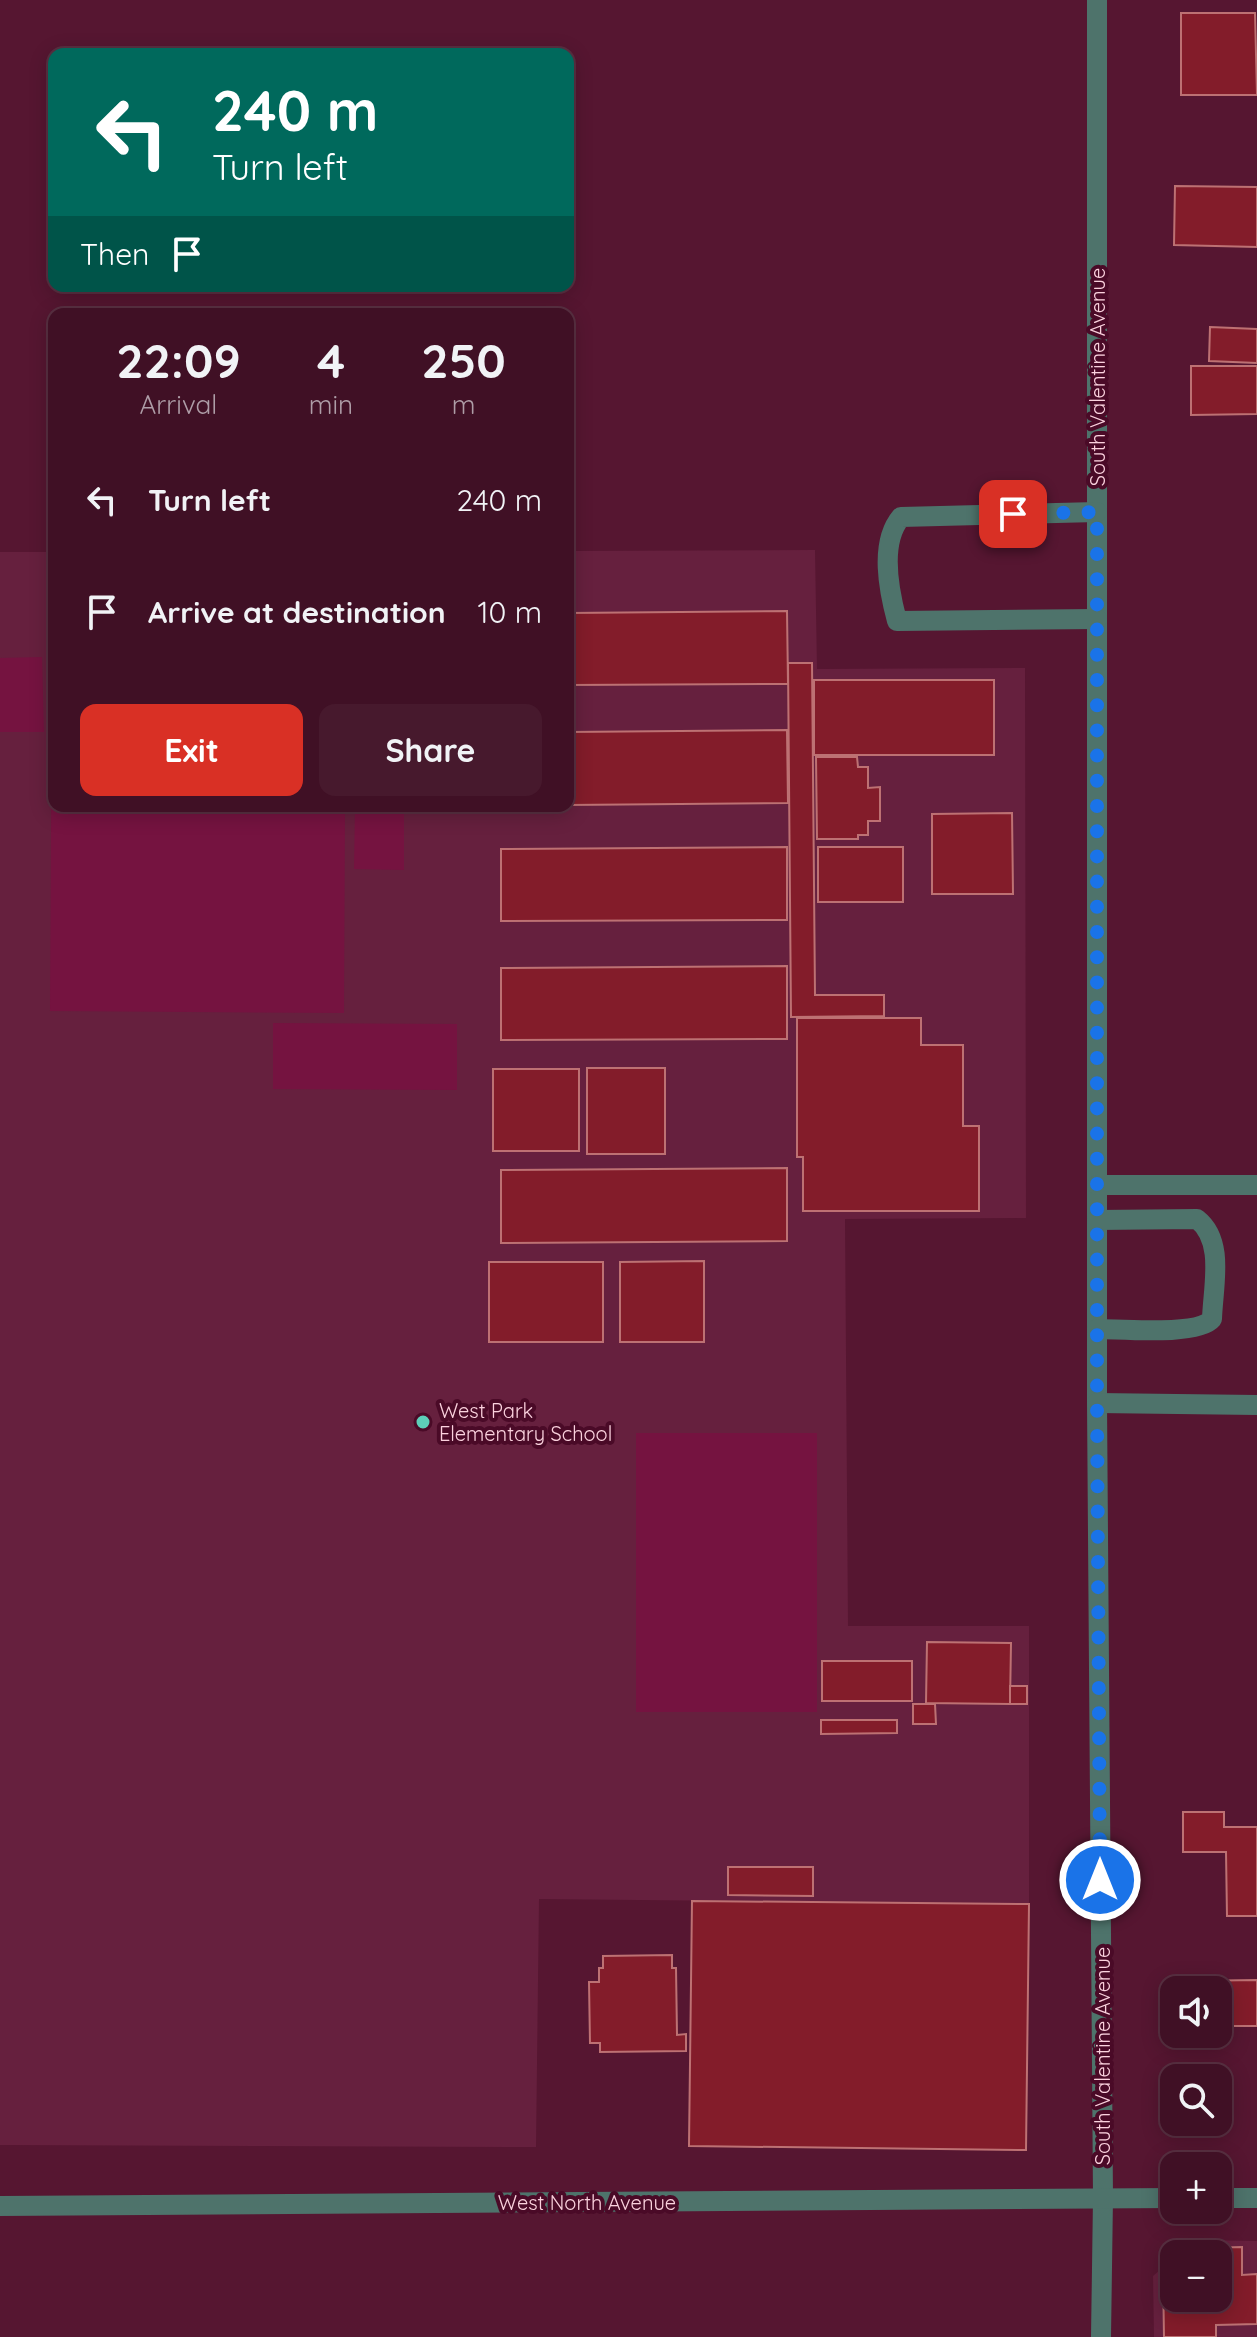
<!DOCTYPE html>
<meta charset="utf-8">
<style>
body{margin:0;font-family:Quicksand,sans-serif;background:#47192d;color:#f1f3f6;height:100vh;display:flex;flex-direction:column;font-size:30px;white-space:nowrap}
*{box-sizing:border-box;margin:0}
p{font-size:26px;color:#ae9da7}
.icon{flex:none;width:44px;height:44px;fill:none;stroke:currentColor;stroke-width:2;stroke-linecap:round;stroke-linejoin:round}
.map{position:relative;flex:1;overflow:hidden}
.panel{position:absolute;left:48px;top:308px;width:526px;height:504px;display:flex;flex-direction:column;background:#401025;border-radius:16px;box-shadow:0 4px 20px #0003,0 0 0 2px #593042}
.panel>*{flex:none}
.guide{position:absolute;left:48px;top:48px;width:526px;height:244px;border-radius:16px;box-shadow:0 4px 20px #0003,0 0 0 2px #593042;background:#00695c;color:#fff;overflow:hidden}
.fabs{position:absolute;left:1160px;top:1976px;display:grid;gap:16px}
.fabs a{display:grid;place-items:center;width:72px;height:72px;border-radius:16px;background:#401025;box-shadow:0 4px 20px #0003,0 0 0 2px #593042;font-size:40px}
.pin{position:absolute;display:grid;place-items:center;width:68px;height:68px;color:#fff;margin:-34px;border-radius:16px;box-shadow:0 4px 12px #0006}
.me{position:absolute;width:88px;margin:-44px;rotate:0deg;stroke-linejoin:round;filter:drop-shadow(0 0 6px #0008)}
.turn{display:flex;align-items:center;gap:28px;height:168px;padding:0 32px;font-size:36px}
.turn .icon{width:104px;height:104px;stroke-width:2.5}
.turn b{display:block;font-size:56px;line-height:68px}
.then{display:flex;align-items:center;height:76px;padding:0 32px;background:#0003;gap:16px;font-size:30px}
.eta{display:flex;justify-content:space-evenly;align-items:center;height:136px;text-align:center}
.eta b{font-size:48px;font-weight:700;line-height:56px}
.cta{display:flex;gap:16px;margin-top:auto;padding:16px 32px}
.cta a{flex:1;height:92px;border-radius:16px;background:#d93025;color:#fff;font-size:32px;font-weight:700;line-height:92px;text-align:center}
.cta a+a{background:#47192d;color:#f1f3f6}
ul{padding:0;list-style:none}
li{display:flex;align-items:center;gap:24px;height:112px;padding:0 32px}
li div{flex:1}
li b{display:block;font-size:30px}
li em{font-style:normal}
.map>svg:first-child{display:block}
</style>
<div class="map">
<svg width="1257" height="2337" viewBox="0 0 1257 2337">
<rect width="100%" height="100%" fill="#561631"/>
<!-- built -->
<g fill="#66203e">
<path d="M815,550L817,669L1025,668L1026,1218L845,1219L848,1626H1029V1904L539,1899L536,2147L0,2145V552H54V806H568V551Z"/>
<path d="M1195,2240L1257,2241V2337H1154L1153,2276L1174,2258V2298H1218V2254H1179Z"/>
</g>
<!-- green -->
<g fill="#751340">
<path d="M52,655H54V806H345L344,1013L50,1011Z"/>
<path d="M42,657L44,732H0V658Z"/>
<path d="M355,806H404V870L354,869Z"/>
<path d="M273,1023L457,1024V1090L273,1089Z"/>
<rect x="636" y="1433" width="181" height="279"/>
</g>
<!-- building -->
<g fill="#831c2a" stroke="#bd7173" stroke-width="2">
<path d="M1181,13H1255L1257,95H1181Z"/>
<path d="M1175,186L1257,187V247L1174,245Z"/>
<path d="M1210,327L1257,329V363L1209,361Z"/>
<path d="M1191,366H1257V414L1191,415Z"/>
<path d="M787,611L788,684L568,685V613Z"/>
<path d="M788,663H812L815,995H884V1016L791,1017Z"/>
<rect x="814" y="680" width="180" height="75"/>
<path d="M787,730L788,803L568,805V732Z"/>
<path d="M816,757H857L858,767H868V788L880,787V821H868V835H858V839H817Z"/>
<path d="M1012,813L1013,894H932V814Z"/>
<path d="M787,847V920L501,921V849Z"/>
<rect x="818" y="847" width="85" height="55"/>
<path d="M787,966V1039L501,1040V968Z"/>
<path d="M797,1018H921V1045H963V1126H979V1211H803V1157H797Z"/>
<rect x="587" y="1068" width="78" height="86"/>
<rect x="493" y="1069" width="86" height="82"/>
<path d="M787,1168V1241L501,1243V1170Z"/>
<path d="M704,1261V1342H620V1262Z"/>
<rect x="489" y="1262" width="114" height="80"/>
<path d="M927,1642L1011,1643L1010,1704L926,1703Z"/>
<rect x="822" y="1661" width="90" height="40"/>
<rect x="1010" y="1686" width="17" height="18"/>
<path d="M913,1704H935L936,1724H913Z"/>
<path d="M821,1720H897V1733L821,1734Z"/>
<path d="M1183,1812H1224V1827H1257V1916H1227L1226,1852H1183Z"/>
<path d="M728,1867H813V1896L728,1895Z"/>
<path d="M692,1901L1029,1904L1026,2150L689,2146Z"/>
<path d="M672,1955V1968H676L677,2035L686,2034V2051L600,2052V2043H590L589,1982H599V1968H603V1956Z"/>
<path d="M1257,1980V2026H1218V1990H1187V1981Z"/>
<path d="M1242,2247V2275L1257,2274V2324L1216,2325V2337H1164L1163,2273L1174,2272V2298H1218V2254H1204V2248Z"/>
</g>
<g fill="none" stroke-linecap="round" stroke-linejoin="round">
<!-- minor -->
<g stroke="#4e736b" stroke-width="20">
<path d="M1097,0V1403L1103,2198L1101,2337"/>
<path d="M1097,619L897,621C889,591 879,543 901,517L1097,512"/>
<path d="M1097,1185H1257"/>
<path d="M1097,1220L1197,1219C1225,1241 1213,1286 1212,1319C1198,1336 1121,1329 1097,1329"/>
<path d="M1097,1403L1257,1405"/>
<path d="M1218,2198H1257"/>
<path d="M0,2206L1174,2198"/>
</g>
</g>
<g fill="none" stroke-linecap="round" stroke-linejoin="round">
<!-- route -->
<path stroke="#1a73e8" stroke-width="14" stroke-dasharray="0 25.2" d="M1013,514L1097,512V1403L1100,1880"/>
</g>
<!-- markers -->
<circle fill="#5dceb8" stroke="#4a0a27" stroke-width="3" cx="423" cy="1422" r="8"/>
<g text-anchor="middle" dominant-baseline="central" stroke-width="8" stroke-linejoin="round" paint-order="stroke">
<!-- street labels -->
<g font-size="20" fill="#fbd2de" stroke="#4a0a27">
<text transform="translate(1097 377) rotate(-90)">South Valentine Avenue</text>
<text transform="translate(1102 2056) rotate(-90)">South Valentine Avenue</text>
<text x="587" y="2202">West North Avenue</text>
</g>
<!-- poi labels -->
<g font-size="20" fill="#fbd2de" stroke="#4a0a27" text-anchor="start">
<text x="439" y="1410">West Park<tspan x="439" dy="23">Elementary School</tspan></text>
</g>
</g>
</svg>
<div class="fabs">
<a><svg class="icon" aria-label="sound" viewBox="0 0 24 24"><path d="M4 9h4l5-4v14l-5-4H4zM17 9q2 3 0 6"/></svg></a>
<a><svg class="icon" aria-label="search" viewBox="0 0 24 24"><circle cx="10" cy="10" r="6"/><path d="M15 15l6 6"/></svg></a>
<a>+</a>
<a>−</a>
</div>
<div class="pin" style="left:1013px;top:514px;background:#d93025"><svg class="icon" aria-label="arrive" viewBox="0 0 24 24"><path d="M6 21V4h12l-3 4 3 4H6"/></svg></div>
<svg class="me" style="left:1100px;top:1880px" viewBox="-20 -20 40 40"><circle r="17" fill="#1a73e8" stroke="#fff" stroke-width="3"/><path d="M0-11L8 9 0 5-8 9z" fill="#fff"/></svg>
<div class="guide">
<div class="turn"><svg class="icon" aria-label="left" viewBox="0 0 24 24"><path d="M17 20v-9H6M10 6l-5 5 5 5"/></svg><div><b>240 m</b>Turn left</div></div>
<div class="then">Then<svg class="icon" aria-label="arrive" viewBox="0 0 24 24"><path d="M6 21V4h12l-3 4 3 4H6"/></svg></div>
</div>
<section class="panel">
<div class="eta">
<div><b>22:09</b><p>Arrival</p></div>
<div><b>4</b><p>min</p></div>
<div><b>250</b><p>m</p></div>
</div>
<ul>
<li><svg class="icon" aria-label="left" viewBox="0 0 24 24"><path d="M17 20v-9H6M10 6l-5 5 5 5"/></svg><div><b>Turn left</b></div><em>240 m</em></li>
<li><svg class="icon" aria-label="arrive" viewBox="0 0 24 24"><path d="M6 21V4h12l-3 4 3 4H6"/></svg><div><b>Arrive at destination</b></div><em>10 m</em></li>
</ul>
<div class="cta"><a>Exit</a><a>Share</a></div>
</section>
</div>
